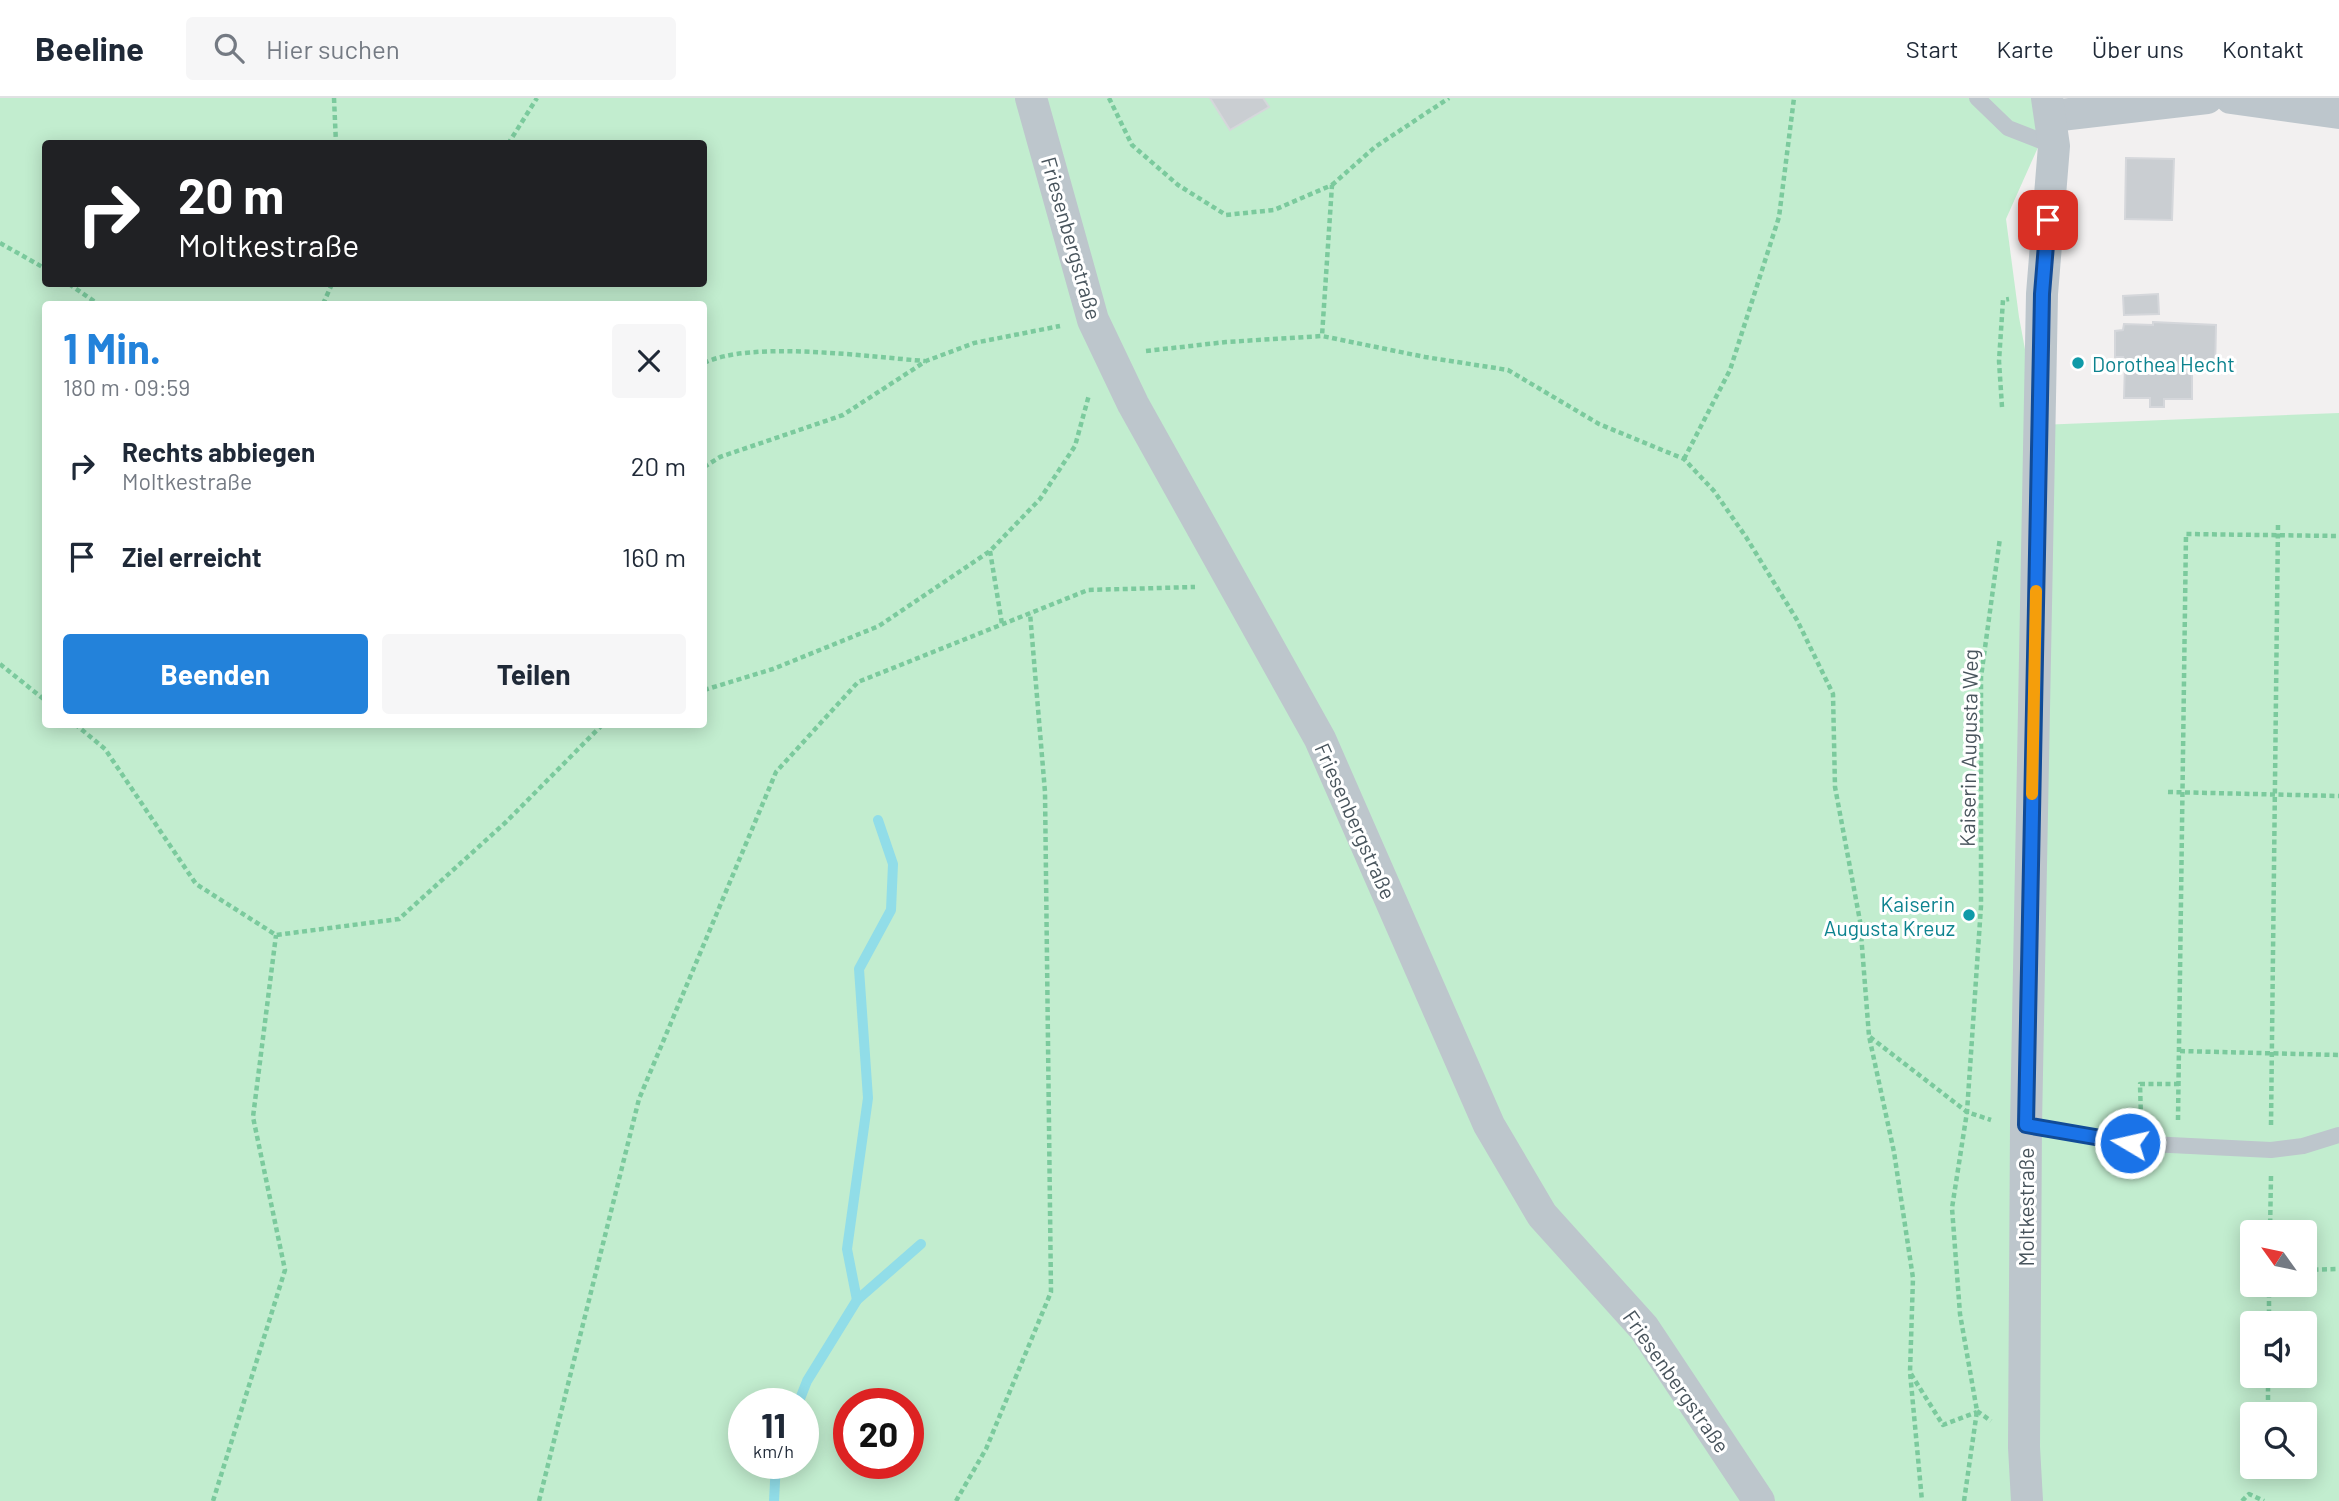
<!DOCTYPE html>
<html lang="de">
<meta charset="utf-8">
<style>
body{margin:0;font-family:Barlow,sans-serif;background:#f6f6f7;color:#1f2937;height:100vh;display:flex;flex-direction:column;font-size:26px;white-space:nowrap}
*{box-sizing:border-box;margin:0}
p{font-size:23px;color:#747a83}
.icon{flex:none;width:38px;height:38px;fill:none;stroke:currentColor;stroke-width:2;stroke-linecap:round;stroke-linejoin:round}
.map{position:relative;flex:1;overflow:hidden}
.side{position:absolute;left:42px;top:203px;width:665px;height:427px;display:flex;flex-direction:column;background:#fff;border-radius:7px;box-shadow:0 4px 18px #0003}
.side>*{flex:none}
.banner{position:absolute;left:42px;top:42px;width:665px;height:147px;border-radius:7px;box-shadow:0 4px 18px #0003;background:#202124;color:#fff;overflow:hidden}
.needle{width:46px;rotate:303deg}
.buttons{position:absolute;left:2240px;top:1122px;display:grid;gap:14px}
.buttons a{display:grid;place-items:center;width:77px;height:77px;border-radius:7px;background:#fff;box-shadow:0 4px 18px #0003;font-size:35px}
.speed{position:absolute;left:728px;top:1290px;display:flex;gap:14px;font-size:35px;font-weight:700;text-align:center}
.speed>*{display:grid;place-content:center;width:91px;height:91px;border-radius:50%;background:#fff;box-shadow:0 4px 18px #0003;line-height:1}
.speed small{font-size:18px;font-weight:400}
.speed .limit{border:10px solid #d22;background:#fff;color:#111}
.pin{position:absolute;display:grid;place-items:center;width:60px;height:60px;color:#fff;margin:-30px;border-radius:14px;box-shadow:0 4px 10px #0006}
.me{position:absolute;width:77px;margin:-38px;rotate:279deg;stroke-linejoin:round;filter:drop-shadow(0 0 5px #0008)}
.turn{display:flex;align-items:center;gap:24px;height:147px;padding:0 21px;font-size:32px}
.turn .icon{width:91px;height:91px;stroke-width:2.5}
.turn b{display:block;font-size:49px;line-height:60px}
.round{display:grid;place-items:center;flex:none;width:74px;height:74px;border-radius:7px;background:#f6f6f7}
.headline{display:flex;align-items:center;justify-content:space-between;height:119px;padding:0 21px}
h1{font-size:42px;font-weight:700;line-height:52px;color:#2382da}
.primary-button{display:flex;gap:14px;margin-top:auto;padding:14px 21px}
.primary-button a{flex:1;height:80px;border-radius:7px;background:#2382da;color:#fff;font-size:28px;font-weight:700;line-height:80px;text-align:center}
.primary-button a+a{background:#f6f6f7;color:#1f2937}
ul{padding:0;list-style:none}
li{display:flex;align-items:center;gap:21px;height:91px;padding:0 21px}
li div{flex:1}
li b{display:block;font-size:26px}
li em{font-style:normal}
header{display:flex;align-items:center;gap:42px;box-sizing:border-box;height:98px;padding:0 35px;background:#fff;border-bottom:2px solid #e0e1e3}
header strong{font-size:33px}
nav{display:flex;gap:38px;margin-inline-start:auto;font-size:24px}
.search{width:490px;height:63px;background:#f6f6f7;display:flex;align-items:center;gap:18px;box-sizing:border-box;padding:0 24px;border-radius:7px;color:#747a83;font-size:26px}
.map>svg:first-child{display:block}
</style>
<header>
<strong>Beeline</strong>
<div class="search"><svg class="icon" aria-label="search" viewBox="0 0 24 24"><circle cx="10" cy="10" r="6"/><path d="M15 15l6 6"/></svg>Hier suchen</div>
<nav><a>Start</a><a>Karte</a><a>Über uns</a><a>Kontakt</a></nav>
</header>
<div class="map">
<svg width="2339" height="1403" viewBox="0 0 2339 1403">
<rect width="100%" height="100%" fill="#f2f0f0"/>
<!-- green -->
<path fill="#c2edcf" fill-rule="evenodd" d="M0,0H2047L2052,18L2006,121L2019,219L2039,327L2339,315V1403H0ZM46,46H704V186H46ZM46,206H704V626H46ZM2252,1134H2305V1186H2252ZM2252,1225H2305V1278H2252ZM744,1306H803V1365H744ZM849,1306H908V1365H849ZM2252,1316H2305V1368H2252Z"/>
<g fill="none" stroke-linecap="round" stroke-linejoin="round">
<!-- stream -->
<g stroke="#91dde8" stroke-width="10">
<path d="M857,1202L847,1151L868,1000L859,871L891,812L893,766L878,722"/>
<path d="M798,1306L807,1283L857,1202L921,1146"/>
<path d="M774,1403L776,1365"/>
</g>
</g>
<!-- building -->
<g fill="#caced2" stroke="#d5d7db" stroke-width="2">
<path d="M1210,0H1263L1269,9L1230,32Z"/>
<path d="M2126,60L2174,61L2172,122L2125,121Z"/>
<path d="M2158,196L2159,216L2124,217L2123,198Z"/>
<path d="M2153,224L2216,227L2215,274H2192V301H2164V309H2150V300H2124L2125,266L2122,265L2123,259H2115V233L2123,232L2124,226L2153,227Z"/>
</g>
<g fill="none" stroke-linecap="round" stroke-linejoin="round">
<!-- path -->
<g stroke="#7bca9d" stroke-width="4.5" stroke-dasharray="5 3.5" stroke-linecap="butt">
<path d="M334,0L336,46"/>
<path d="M1109,0L1132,47L1178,87L1226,117L1274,112L1332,87L1322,238"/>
<path d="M508,46L537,0"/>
<path d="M1332,87L1375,49L1449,0"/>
<path d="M0,145L46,171"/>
<path d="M69,186L98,206"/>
<path d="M323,206L332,186"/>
<path d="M1146,253L1226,244L1322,238L1425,259L1508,272L1599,326L1684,361L1714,393L1746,439L1797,522L1833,596L1835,689L1860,823L1869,938L1894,1054L1913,1180L1910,1274L1922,1403"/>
<path d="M704,265C751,242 870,259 925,263"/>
<path d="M2002,309L1999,263L2003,202L2009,201"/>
<path d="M1684,361L1730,272L1779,119L1794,0"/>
<path d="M704,369L720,359L843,317L926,263L974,245L1060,228"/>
<path d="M990,453L1002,526"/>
<path d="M0,566L46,603"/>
<path d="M704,592L773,571L879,528L990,453L1040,401L1075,348L1089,297"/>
<path d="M75,626L105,651L196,786L276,837L399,821L506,724L603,626"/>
<path d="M2168,694L2339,698"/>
<path d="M1870,939L1967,1014L1991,1022"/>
<path d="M2180,953L2339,957"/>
<path d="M2141,1020L2140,986H2179"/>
<path d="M2178,1022L2186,436L2339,438"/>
<path d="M2271,1027L2278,426"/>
<path d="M2270,1134L2271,1078"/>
<path d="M2305,1172L2339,1171"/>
<path d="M2269,1225V1186"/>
<path d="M1911,1276L1943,1327L1977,1314"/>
<path d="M2268,1302V1278"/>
<path d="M1977,1313L1991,1323"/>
<path d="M213,1403L285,1172L253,1019L276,837"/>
<path d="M539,1403L639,1001L776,674L858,584L1088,492L1195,489"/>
<path d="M956,1403L986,1351L1051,1194L1045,694L1030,515"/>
<path d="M1964,1403L1977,1313L1960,1216L1952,1110L1967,1014L1981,808V579L2000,440"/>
<path d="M2242,1403L2249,1396L2264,1403"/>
</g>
<!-- lane -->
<g stroke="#bdc6cc" stroke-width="16">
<path d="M1977,0L2008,30L2054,48"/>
<path d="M2026,1027L2130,1045L2271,1052L2303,1048L2339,1037"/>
</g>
<!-- street -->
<g stroke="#bdc6cc" stroke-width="32">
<path d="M1031,0L1093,222L1133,306L1320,641L1489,1027L1542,1117L1644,1230L1759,1403"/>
<path d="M2231,0L2339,15"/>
<path d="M2052,18L2207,0"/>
<path d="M2027,1403L2024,1349L2026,1027L2042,196L2054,48L2047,0"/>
</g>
</g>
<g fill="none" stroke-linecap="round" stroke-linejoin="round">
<!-- route casing -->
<g stroke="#114b97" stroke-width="18">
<path id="route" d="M2048,122L2042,196L2026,1027L2130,1045"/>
</g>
<!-- route -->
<use href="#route" stroke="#1a73e8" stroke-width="12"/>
<!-- slow -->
<path stroke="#f59e0b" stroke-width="12" d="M2032,696L2036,493"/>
</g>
<!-- markers -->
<g fill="#0f9aa8" stroke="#fff" stroke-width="2.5">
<circle cx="2078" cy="265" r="7"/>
<circle cx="1969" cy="817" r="7"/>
</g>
<g text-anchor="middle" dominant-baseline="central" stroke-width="6" stroke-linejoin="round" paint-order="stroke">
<!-- street labels -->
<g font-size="21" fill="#49555d" stroke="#fff">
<text transform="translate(1072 140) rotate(74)">Friesenbergstraße</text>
<text transform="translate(1968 650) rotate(-89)">Kaiserin Augusta Weg</text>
<text transform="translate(1356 723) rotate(66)">Friesenbergstraße</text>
<text transform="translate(2025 1109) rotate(-90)">Moltkestraße</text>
<text transform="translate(1677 1283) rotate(55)">Friesenbergstraße</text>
</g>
<!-- culture labels -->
<g font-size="21" fill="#0d838f" stroke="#fff" text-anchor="start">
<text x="2092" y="265">Dorothea Hecht</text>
<text x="1955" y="805" text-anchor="end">Kaiserin<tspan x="1955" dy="24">Augusta Kreuz</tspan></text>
</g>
</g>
</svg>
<div class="buttons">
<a><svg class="needle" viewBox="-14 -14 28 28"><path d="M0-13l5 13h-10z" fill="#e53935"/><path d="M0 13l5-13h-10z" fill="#747a83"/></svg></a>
<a><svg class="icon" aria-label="sound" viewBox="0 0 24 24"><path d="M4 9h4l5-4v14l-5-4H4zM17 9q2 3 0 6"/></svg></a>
<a><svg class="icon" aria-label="search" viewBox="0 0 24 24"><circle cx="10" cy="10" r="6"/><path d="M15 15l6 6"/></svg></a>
</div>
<div class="speed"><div>11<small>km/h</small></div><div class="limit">20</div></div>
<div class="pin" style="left:2048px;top:122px;background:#d93025"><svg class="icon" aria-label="arrive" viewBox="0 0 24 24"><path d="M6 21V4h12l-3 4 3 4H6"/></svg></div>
<svg class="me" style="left:2130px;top:1045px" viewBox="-20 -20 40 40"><circle r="17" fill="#1a73e8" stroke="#fff" stroke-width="3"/><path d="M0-11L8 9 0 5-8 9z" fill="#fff"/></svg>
<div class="banner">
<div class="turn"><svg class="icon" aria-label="right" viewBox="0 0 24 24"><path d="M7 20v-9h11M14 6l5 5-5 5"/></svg><div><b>20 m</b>Moltkestraße</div></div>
</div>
<section class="side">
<div class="headline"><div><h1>1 Min.</h1><p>180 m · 09:59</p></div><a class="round"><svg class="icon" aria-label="close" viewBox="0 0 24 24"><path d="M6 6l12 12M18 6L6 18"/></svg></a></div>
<ul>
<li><svg class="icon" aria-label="right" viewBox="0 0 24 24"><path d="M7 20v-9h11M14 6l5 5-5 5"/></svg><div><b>Rechts abbiegen</b><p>Moltkestraße</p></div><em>20 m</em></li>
<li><svg class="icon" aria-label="arrive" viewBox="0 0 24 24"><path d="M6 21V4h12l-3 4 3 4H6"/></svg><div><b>Ziel erreicht</b></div><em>160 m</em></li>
</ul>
<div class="primary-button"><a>Beenden</a><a>Teilen</a></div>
</section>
</div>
